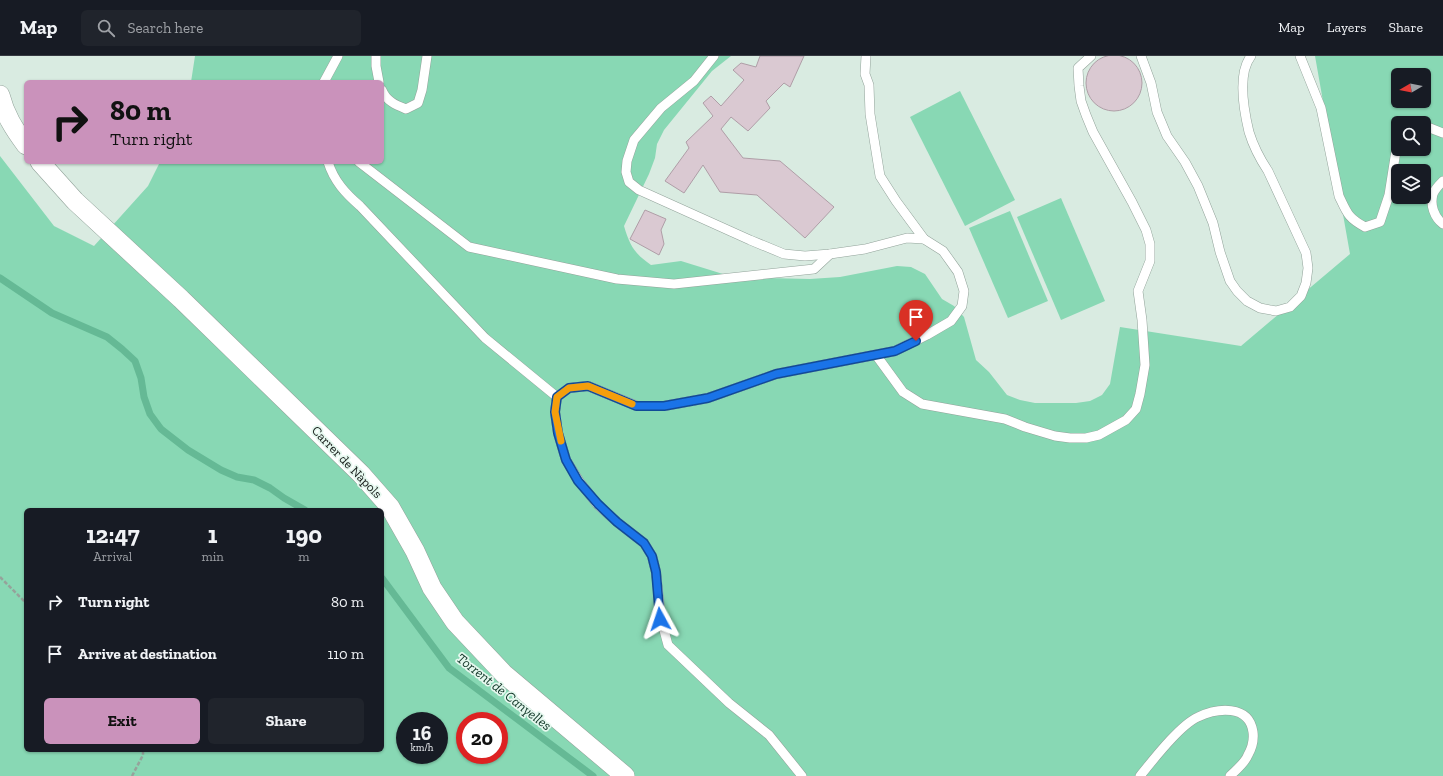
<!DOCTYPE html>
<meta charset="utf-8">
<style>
body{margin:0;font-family:"Zilla Slab",serif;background:#20242c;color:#f1f3f6;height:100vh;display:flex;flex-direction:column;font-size:15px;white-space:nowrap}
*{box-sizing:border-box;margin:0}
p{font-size:13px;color:#9ea1a6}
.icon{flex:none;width:22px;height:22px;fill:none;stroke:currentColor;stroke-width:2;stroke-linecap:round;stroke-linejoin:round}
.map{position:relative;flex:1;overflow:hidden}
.drawer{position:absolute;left:24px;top:452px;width:360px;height:244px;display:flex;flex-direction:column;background:#171b24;border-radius:6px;box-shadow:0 1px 3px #0004}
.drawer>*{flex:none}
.top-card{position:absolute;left:24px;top:24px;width:360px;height:84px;border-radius:6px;box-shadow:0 1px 3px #0004;background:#ca92bb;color:#111;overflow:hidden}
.needle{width:26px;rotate:260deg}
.tools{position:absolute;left:1391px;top:12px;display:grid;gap:8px}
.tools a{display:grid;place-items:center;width:40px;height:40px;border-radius:6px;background:#171b24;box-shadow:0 1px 3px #0004;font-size:20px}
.speed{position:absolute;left:396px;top:656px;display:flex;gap:8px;font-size:20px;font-weight:700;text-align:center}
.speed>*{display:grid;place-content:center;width:52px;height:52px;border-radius:50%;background:#171b24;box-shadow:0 1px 3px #0004;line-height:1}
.speed small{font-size:10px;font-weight:400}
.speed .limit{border:6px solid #d22;background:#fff;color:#111}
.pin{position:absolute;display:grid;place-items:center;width:34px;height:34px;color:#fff;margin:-41px -17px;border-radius:50% 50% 50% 0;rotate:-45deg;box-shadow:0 0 4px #0007}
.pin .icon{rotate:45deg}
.me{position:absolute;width:44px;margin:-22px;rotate:355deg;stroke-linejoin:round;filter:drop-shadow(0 0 3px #0008)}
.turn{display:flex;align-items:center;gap:14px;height:84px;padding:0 20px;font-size:18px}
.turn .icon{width:52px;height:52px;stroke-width:2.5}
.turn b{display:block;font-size:28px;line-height:34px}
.eta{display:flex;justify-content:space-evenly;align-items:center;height:68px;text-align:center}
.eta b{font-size:24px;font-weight:700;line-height:28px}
.primary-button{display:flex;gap:8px;margin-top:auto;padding:8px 20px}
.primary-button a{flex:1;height:46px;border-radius:6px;background:#ca92bb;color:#111;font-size:16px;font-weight:700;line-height:46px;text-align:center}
.primary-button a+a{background:#20242c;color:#f1f3f6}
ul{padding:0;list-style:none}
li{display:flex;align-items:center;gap:12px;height:52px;padding:0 20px}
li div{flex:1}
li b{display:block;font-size:15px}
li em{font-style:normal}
header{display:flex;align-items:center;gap:24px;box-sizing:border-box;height:56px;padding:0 20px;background:#171b24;border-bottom:1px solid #363941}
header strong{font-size:19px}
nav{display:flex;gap:22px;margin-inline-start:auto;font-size:14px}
.search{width:280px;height:36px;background:#20242c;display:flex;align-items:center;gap:10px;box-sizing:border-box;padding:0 14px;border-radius:6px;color:#9ea1a6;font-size:15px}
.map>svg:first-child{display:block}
</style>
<header>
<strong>Map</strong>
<div class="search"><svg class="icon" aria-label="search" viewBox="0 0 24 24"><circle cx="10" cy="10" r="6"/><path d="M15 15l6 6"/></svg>Search here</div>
<nav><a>Map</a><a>Layers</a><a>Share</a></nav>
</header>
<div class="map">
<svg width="1443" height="720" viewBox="0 0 1443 720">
<rect width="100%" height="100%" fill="#d9ebe1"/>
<!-- green -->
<g fill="#88d8b4" fill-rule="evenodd">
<path d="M195,0H731L712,15L664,74L657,88L655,102L649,118L624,170C630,190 634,197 651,209L681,205L723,218L767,222L810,223L840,221L897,210L911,211L925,218L942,243L954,250L964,261L976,304L989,316L1007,339L1020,344L1035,347H1076L1090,345L1102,339L1110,328L1120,271L1241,290L1350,198L1315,0H1443V720H0V100L54,170L94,190L148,130L160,106H382V26H191ZM1398,19H1424V45H1398ZM1398,67H1424V93H1398ZM1398,115H1424V141H1398ZM26,454H382V694H26ZM405,665H439V699H405ZM465,665H499V699H465Z"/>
<path d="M960,35L1015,144L965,170L910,61Z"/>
<path d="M1061,142L1105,245L1061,264L1017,161Z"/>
<path d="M1010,155L1048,245L1008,262L969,172Z"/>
</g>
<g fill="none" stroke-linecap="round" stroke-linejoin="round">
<!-- stream -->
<g stroke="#65b995" stroke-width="7">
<path d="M0,222L52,257L107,281L122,293L135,305L141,322L144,341L150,358L161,373L188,394L221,414L237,421L254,424L270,432L284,442L305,454"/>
<path d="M382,522L449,612L593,720"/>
</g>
</g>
<!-- building -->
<g fill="#dac9d2" stroke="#af9ea7">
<circle cx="1114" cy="27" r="28"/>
<path d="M760,0H804L790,31L784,27L766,45L770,52L748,75L731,61L721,73L743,102L780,105L834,151L805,182L757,139L720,136L703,109L684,137L665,125L689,92L686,86L713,60L703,47L711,40L721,50L744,24L733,14L741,7L756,11Z"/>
<path d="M645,154L666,163L661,174L664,188L659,199L630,183Z"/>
</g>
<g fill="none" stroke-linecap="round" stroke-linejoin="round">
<!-- service casing -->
<g stroke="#92a39a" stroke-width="10">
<g id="service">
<path d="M376,0V10L379,26"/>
<path d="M714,0L694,25L661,52L634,84L627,105L626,116L629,126L639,134L750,184L784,198L805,200L830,198L865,193L907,182L924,183L943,195L958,216L964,235L962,250L951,265L927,279L895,295L776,318L708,342L664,350H637L588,330L569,332L557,341L555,356L558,377L566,404L579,425L597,448L617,466L644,487L652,500L656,516L661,563L668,589L729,647L769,679L802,720"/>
<path d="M866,0L865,18L869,29L870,58L880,120L896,145L924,183"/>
<path d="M1141,0L1151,27L1157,56L1167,80L1185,106L1198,130L1213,167L1220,196L1230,225L1237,235L1247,245L1260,252L1276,255L1290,251L1301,240L1306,227L1308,212L1306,197L1268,115C1260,103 1253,89 1249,76C1244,55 1237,18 1251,0"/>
<path d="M1300,0L1321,52L1339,140C1347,157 1348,162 1365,171L1380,166L1389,139L1396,95L1398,91"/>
<path d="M324,26L338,0"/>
<path d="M382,34C386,45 396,49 406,53L418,47L422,34L427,0"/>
<path d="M1424,73L1430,72L1443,77"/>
<path d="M328,106C334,125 345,137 360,150L485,282L557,341"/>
<path d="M359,106L469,191L617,223L674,228L814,213L830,198"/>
<path d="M1443,125C1440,128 1435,133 1433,138C1430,149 1434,161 1443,168"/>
<path d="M876,299L903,336L922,348L1005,363L1025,371L1055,380L1070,382H1086L1099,379L1126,364L1136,353L1140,338L1145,309L1142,264L1138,235L1150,205V188L1146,174L1132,146L1093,76L1086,59L1081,45L1079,30L1078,12L1091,0"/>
<path d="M1140,720C1153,704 1180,669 1198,661C1217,652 1249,648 1253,676C1254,684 1252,692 1248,699C1245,707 1236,714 1230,720"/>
</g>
</g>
<!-- minor casing -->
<g stroke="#92a39a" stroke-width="20">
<g id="minor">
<path d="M0,39C5,59 14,73 26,89"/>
<path d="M40,106L75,145L181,243L361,418L390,451L415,495L432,532L455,566L504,618L625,720"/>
</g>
</g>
<!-- path -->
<g stroke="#95a39b" stroke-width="2.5" stroke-dasharray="4 2" stroke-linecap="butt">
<path d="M0,521L26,547"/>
<path d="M132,720L143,699V694"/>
</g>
<!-- service -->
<use href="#service" stroke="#fff" stroke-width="9"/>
<!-- minor -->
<use href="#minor" stroke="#fff" stroke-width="19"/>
</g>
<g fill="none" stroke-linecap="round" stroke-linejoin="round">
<!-- route casing -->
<g stroke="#114b97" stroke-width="10">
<path id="route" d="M660,563L656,516L652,500L644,487L617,466L598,448L578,425L566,404L558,377L555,356L557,341L569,332L588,330L636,350H664L708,342L776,318L895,295L916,285"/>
</g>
<!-- route -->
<use href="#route" stroke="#1a73e8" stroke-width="7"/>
<!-- slow -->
<path stroke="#f59e0b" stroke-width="7" d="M561,385L555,356L557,341L569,332L588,330L632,348"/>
</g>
<g text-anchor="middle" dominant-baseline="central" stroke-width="3.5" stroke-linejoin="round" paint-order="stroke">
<!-- street labels -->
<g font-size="13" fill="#161c19" stroke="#e6f8ef">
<text transform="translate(347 406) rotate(46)">Carrer de Nàpols</text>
</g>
<!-- water labels -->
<g font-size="14" font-style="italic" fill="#0f3526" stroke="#e6f8ef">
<text transform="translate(504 636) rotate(38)">Torrent de Canyelles</text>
</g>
</g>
</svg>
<div class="tools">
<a><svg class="needle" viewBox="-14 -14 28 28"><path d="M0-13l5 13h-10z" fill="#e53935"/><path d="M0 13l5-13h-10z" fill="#9ea1a6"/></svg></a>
<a><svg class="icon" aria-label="search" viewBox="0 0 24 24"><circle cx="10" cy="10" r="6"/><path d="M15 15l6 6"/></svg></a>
<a><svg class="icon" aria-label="layers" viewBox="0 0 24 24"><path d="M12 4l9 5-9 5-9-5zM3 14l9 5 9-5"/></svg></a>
</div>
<div class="speed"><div>16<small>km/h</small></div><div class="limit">20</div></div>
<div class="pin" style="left:916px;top:285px;background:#d93025"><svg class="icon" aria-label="arrive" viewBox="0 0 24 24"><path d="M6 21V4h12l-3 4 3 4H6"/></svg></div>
<svg class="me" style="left:660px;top:563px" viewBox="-20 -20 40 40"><path d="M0-17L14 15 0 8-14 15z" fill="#1a73e8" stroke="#fff" stroke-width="4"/></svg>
<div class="top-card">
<div class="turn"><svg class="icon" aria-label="right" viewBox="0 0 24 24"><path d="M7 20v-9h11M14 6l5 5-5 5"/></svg><div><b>80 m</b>Turn right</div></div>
</div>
<section class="drawer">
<div class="eta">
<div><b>12:47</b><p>Arrival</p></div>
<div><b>1</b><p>min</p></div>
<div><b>190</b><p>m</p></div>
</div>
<ul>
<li><svg class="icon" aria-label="right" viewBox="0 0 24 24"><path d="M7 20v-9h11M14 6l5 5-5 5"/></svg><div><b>Turn right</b></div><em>80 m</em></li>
<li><svg class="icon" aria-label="arrive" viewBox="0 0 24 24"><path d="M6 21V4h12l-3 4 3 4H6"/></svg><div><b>Arrive at destination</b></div><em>110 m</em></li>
</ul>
<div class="primary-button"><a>Exit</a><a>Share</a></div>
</section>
</div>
